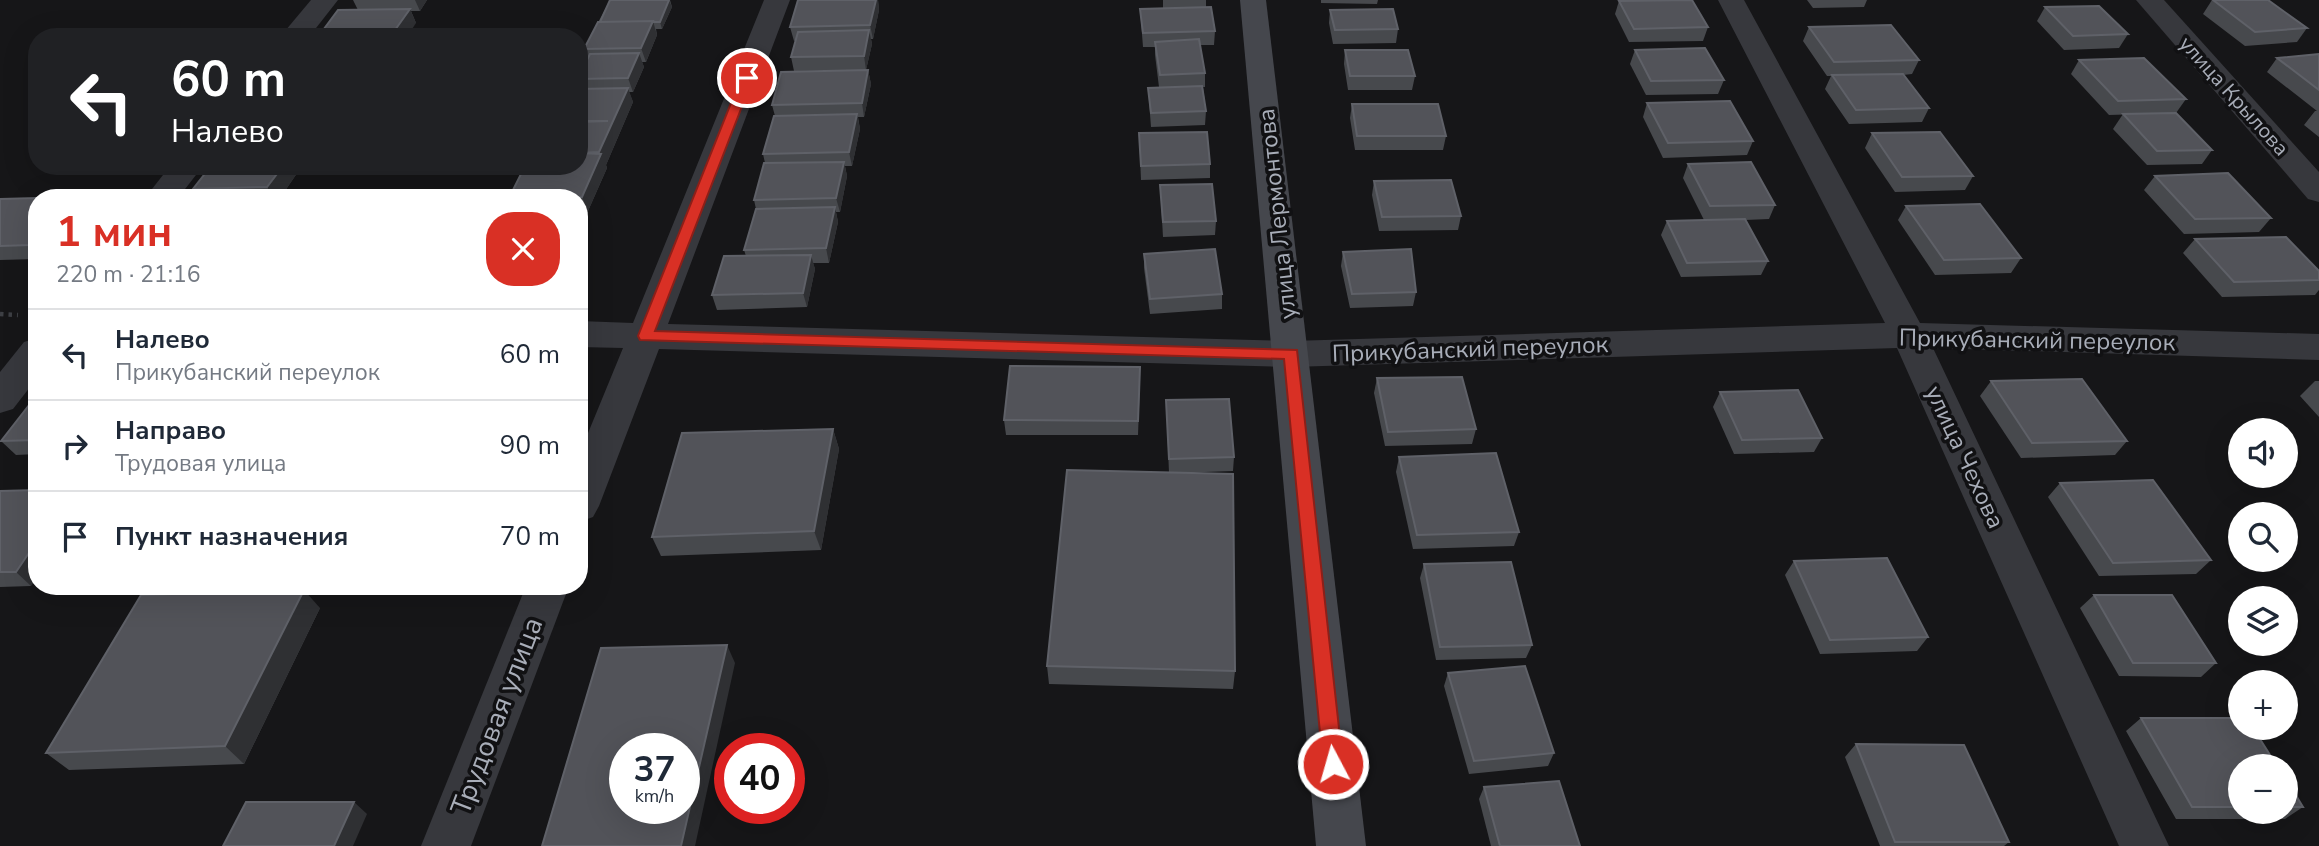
<!DOCTYPE html>
<html lang="ru">
<meta charset="utf-8">
<style>
body{margin:0;font-family:"Nunito Sans",sans-serif;background:#f2f2f3;color:#1f2937;height:100vh;display:flex;flex-direction:column;font-size:26px;white-space:nowrap}
*{box-sizing:border-box;margin:0}
p{font-size:23px;color:#747a83}
.icon{flex:none;width:38px;height:38px;fill:none;stroke:currentColor;stroke-width:2;stroke-linecap:round;stroke-linejoin:round}
.map{position:relative;flex:1;overflow:hidden}
.side{position:absolute;left:28px;top:189px;width:560px;height:406px;display:flex;flex-direction:column;background:#fff;border-radius:28px;box-shadow:0 7px 28px #0002}
.side>*{flex:none}
.guide{position:absolute;left:28px;top:28px;width:560px;height:147px;border-radius:28px;box-shadow:0 7px 28px #0002;background:#202124;color:#fff;overflow:hidden}
.controls{position:absolute;left:2228px;top:418px;display:grid;gap:14px}
.controls a{display:grid;place-items:center;width:70px;height:70px;border-radius:50%;background:#fff;box-shadow:0 7px 28px #0002;font-size:35px}
.speed{position:absolute;left:609px;top:733px;display:flex;gap:14px;font-size:35px;font-weight:700;text-align:center}
.speed>*{display:grid;place-content:center;width:91px;height:91px;border-radius:50%;background:#fff;box-shadow:0 7px 28px #0002;line-height:1}
.speed small{font-size:18px;font-weight:400}
.speed .limit{border:10px solid #d22;background:#fff;color:#111}
.pin{position:absolute;display:grid;place-items:center;width:60px;height:60px;color:#fff;margin:-30px;border:4px solid #fff;border-radius:50%;box-shadow:0 2px 7px #0007}
.me{position:absolute;width:77px;margin:-38px;rotate:354deg;stroke-linejoin:round;filter:drop-shadow(0 0 5px #0008)}
.turn{display:flex;align-items:center;gap:24px;height:147px;padding:0 28px;font-size:32px}
.turn .icon{width:91px;height:91px;stroke-width:2.5}
.turn b{display:block;font-size:49px;line-height:60px}
.round{display:grid;place-items:center;flex:none;width:74px;height:74px;border-radius:28px;background:#f2f2f3}
.head{display:flex;align-items:center;justify-content:space-between;height:119px;padding:0 28px}
h1{font-size:42px;font-weight:700;line-height:52px;color:#d93025}
ul{padding:0;list-style:none}
li{display:flex;align-items:center;gap:21px;height:91px;padding:0 28px;border-top:2px solid #e0e1e3}
li div{flex:1}
li b{display:block;font-size:26px}
li em{font-style:normal}
.map>svg:first-child{display:block}
</style>
<div class="map">
<svg width="2319" height="846" viewBox="0 0 2319 846">
<rect width="100%" height="100%" fill="#161618"/>
<g fill="none" stroke-linecap="round" stroke-linejoin="round">
<!-- path -->
<path stroke="#3d3f44" stroke-width="4.5" stroke-dasharray="3.5 5" stroke-linecap="butt" d="M0,314L18,315"/>
<!-- street -->
<g fill="#37383d" fill-rule="evenodd">
<path d="M311,0H338L309,37H280Z"/>
<path d="M764,0H790L668,324L1291,341L1885,323L1718,0H1744L1920,323L2319,334V360L1933,348L2169,846H2119L1897,348L1291,367L659,349L599,506L593,517L579,522V455L623,348L579,347V321L633,323Z"/>
<path d="M2136,0H2164L2319,172V202L2308,199Z"/>
<path d="M170,166H203L178,198H145Z"/>
<path d="M37,338V378L13,409L0,413V372L24,342Z"/>
<path d="M526,586H569L471,846H421Z"/>
</g>
<!-- secondary -->
<path fill="#45474d" fill-rule="evenodd" d="M1240,0H1266L1366,846H1316Z"/>
</g>
<!-- wall -->
<g fill="#47494d">
<path d="M353,0H427L420,11H411L416,23L358,10Z"/>
<path d="M610,0H676H670L672,7L662,29H656L657,35L646,62H642L644,67L633,92H629L633,102L606,165L607,168L588,211L579,212V198H509L579,166V89H582L579,82V76L588,58L584,49Z"/>
<path d="M798,0H878L879,10L873,39H871L872,44L866,70L794,71L791,57L796,40L794,41L790,27Z"/>
<path d="M1163,0H1206V7L1215,31L1214,45H1200L1205,73V87H1203L1206,111L1205,125L1151,127L1148,88L1159,87L1155,55V47H1143L1140,9L1163,8Z"/>
<path d="M1321,0H1378L1377,4L1321,3Z"/>
<path d="M1807,0H1867L1864,7L1813,8Z"/>
<path d="M2212,0L2307,28L2297,42L2245,46L2203,14Z"/>
<path d="M1619,1L1708,27L1703,41L1629,42L1615,14Z"/>
<path d="M2045,7L2128,34L2119,48L2064,50L2037,21Z"/>
<path d="M1330,10L1398,29L1396,43L1333,44L1329,23Z"/>
<path d="M1809,27L1919,60L1912,74L1903,75L1929,108L1922,122L1849,124L1825,89L1831,76H1827L1803,41Z"/>
<path d="M1345,50L1415,76L1412,90H1348L1344,64Z"/>
<path d="M1635,50L1724,80L1718,94L1646,95L1630,64Z"/>
<path d="M2319,54V137L2304,125L2315,111H2317L2267,72L2277,58Z"/>
<path d="M2079,60L2186,99L2176,113L2109,115L2071,74Z"/>
<path d="M868,70L871,84L864,117H858L860,129L852,166H845L847,176L840,212H836L838,222L829,263H813L815,269L807,307L717,310L712,295L746,256L744,250L756,209L754,200L765,163L763,154L775,116L772,105Z"/>
<path d="M1647,103L1753,141L1747,155L1663,158L1643,117Z"/>
<path d="M1352,104L1446,136L1443,150H1355L1350,118Z"/>
<path d="M2123,114L2212,150L2202,164L2147,165L2113,129Z"/>
<path d="M1139,133L1210,164V178L1141,180Z"/>
<path d="M1872,133L1973,176L1965,190L1895,192L1865,148Z"/>
<path d="M1688,164L1775,205L1769,219L1745,220L1768,261L1761,275L1681,277L1661,235L1667,221L1704,220L1683,178Z"/>
<path d="M211,166H302L280,198H177L199,197L193,189Z"/>
<path d="M2155,176L2271,218L2259,232L2184,234L2144,190Z"/>
<path d="M1374,181L1461,216L1458,230L1379,231L1372,195Z"/>
<path d="M1160,185L1216,221L1215,235L1163,237Z"/>
<path d="M37,198V259L0,260V199Z"/>
<path d="M1906,206L2021,258L2011,273L1935,275L1898,220Z"/>
<path d="M2195,239L2319,271V290L2315,295L2222,297L2183,253Z"/>
<path d="M1343,252L1416,292L1413,306L1350,308L1341,266Z"/>
<path d="M1144,254L1222,294V309L1150,314L1144,268Z"/>
<path d="M1377,378L1476,429L1472,444L1385,446L1374,393Z"/>
<path d="M1140,381L1138,435H1006L1004,420Z"/>
<path d="M1991,381L2127,441L2115,455L2021,458L1980,396Z"/>
<path d="M2315,381H2319V417L2300,396Z"/>
<path d="M1720,392L1822,438L1814,452L1734,454L1713,407Z"/>
<path d="M37,395V454L16,455L1,441Z"/>
<path d="M1166,400L1234,457L1233,471L1177,473L1235,671L1233,689L1049,684L1047,666L1169,473Z"/>
<path d="M833,429L839,449L821,550L661,556L652,537Z"/>
<path d="M1399,457L1519,532L1514,546L1413,549L1396,472Z"/>
<path d="M2060,483L2211,560L2196,574L2099,576L2048,497Z"/>
<path d="M0,491L31,586L0,587Z"/>
<path d="M1794,561L1928,637L1917,651L1820,654L1785,575Z"/>
<path d="M1424,564L1532,645L1526,658L1436,660L1420,578Z"/>
<path d="M2094,595L2216,663L2201,677L2119,676L2080,608Z"/>
<path d="M320,608L244,764L69,770L46,753Z"/>
<path d="M1448,673L1554,753L1548,766L1469,774L1444,686Z"/>
<path d="M2141,718L2240,766V812H2286V779L2303,807L2285,819H2176L2126,731Z"/>
<path d="M1856,744L2009,842L2004,846H1880L1845,757Z"/>
<path d="M1484,787L1580,846H1491L1479,799Z"/>
</g>
<!-- shaded-wall -->
<g fill="#2f3033">
<path d="M415,0H427L420,11Z"/>
<path d="M669,0L672,7L662,29L660,22Z"/>
<path d="M876,0H878L879,10L873,39L870,25Z"/>
<path d="M410,9L416,23L407,37H390Z"/>
<path d="M653,21L657,35L646,62L641,48Z"/>
<path d="M869,30L872,44L866,70L864,56Z"/>
<path d="M639,53L644,67L633,92L628,78Z"/>
<path d="M868,70L871,84L864,117L862,103Z"/>
<path d="M628,88L633,102L606,165L607,168L588,211L582,197L601,155L599,152Z"/>
<path d="M857,114L860,129L852,166L849,152Z"/>
<path d="M844,162L847,176L840,212L836,198Z"/>
<path d="M283,166H302L280,198H274L267,187Z"/>
<path d="M835,207L838,222L829,263L826,248Z"/>
<path d="M37,237V253L30,245Z"/>
<path d="M811,255L815,269L807,307L803,293Z"/>
<path d="M833,429L839,449L821,550L814,531Z"/>
<path d="M37,541V578L31,586L16,572Z"/>
<path d="M304,590L320,608L244,764L225,746Z"/>
<path d="M727,645L735,663L695,846H681Z"/>
<path d="M354,802L367,814L353,846H334Z"/>
</g>
<!-- building -->
<g fill="#525359" stroke="#5f6168" stroke-width="2" fill-rule="evenodd">
<path d="M610,0H669L660,22H600Z"/>
<path d="M798,0H876L870,25L790,27Z"/>
<path d="M1692,0L1708,27L1634,29L1619,1Z"/>
<path d="M2213,0H2268L2307,28L2255,32Z"/>
<path d="M2099,6L2128,34L2073,36L2045,7Z"/>
<path d="M1211,7L1215,31L1143,33L1140,9Z"/>
<path d="M410,9L390,37H318L338,10Z"/>
<path d="M1393,9L1398,29L1335,30L1330,10Z"/>
<path d="M653,21L641,48L584,49L598,22Z"/>
<path d="M1891,25L1919,60L1834,62L1809,27Z"/>
<path d="M869,30L864,56L791,57L798,32Z"/>
<path d="M1199,39L1205,73L1160,75L1155,42Z"/>
<path d="M1705,48L1724,80L1651,81L1635,50Z"/>
<path d="M1345,50H1408L1415,76H1350Z"/>
<path d="M639,53L628,78L579,79V76L590,54Z"/>
<path d="M2319,54V90L2277,58Z"/>
<path d="M2144,58L2186,99L2118,101L2079,60Z"/>
<path d="M868,70L862,103L772,105L781,72Z"/>
<path d="M1903,74L1929,108L1856,110L1832,75Z"/>
<path d="M1202,86L1206,111L1151,113L1148,88Z"/>
<path d="M628,88L599,152L579,153V122L608,121H579V89Z"/>
<path d="M1730,101L1753,141L1668,143L1647,103Z"/>
<path d="M1352,104H1438L1446,136H1357Z"/>
<path d="M2176,113L2212,150L2157,151L2123,114Z"/>
<path d="M857,114L849,152L763,154L774,116Z"/>
<path d="M1207,132L1210,164L1141,166L1139,133Z"/>
<path d="M1940,132L1973,176L1902,177L1872,133Z"/>
<path d="M579,153L601,154L582,197L509,198L525,166H579Z"/>
<path d="M844,162L836,198L754,200L764,163Z"/>
<path d="M1751,162L1775,205L1710,206L1688,164Z"/>
<path d="M211,166H283L267,187L193,189Z"/>
<path d="M2228,173L2271,218L2195,219L2155,176Z"/>
<path d="M1451,180L1461,216L1382,217L1374,181Z"/>
<path d="M1212,184L1216,221L1163,222L1160,185Z"/>
<path d="M267,195L266,198H177V197Z"/>
<path d="M37,198V237L30,245L0,246V199Z"/>
<path d="M1980,204L2021,258L1944,260L1906,206Z"/>
<path d="M835,207L826,248L744,250L756,209Z"/>
<path d="M1745,219L1768,261L1687,263L1667,221Z"/>
<path d="M2286,237L2319,271V280L2234,282L2195,239Z"/>
<path d="M1215,249L1222,294L1150,299L1144,254Z"/>
<path d="M1411,249L1416,292L1352,294L1343,252Z"/>
<path d="M811,255L803,293L712,295L724,256Z"/>
<path d="M1010,366L1140,367L1138,421L1004,420Z"/>
<path d="M1462,377L1476,429L1388,432L1377,378Z"/>
<path d="M2082,379L2127,441L2032,443L1991,381Z"/>
<path d="M1798,390L1822,438L1742,440L1720,392Z"/>
<path d="M37,395V440L1,441Z"/>
<path d="M1229,399L1234,457L1169,459L1166,400Z"/>
<path d="M833,429L814,531L652,537L682,433Z"/>
<path d="M1496,453L1519,532L1417,535L1399,457Z"/>
<path d="M1067,470L1233,474L1235,671L1047,666Z"/>
<path d="M2153,480L2211,560L2113,563L2060,483Z"/>
<path d="M37,490V541L16,572H0V491Z"/>
<path d="M1887,558L1928,637L1830,640L1794,561Z"/>
<path d="M1511,562L1532,645L1440,647L1424,564Z"/>
<path d="M304,590L225,746L46,753L141,595Z"/>
<path d="M2094,595H2172L2216,663H2133Z"/>
<path d="M727,645L681,846H542L601,648ZM625,749H684V808H625Z"/>
<path d="M1525,666L1554,753L1474,761L1448,673Z"/>
<path d="M2141,718H2240V728H2253L2277,766H2240V807H2192Z"/>
<path d="M1856,744L1964,745L2009,842H1895Z"/>
<path d="M2286,779L2303,807H2286Z"/>
<path d="M1559,781L1580,846H1500L1484,787Z"/>
<path d="M246,802H354L334,846H223Z"/>
</g>
<!-- route -->
<path fill="#d93025" stroke="#8d1f18" stroke-width="2" d="M747,74L753,78L655,331L1297,350L1343,764L1340,771L1333,773L1326,771L1323,764L1284,359L640,340L638,336L741,78Z"/>
<g text-anchor="middle" dominant-baseline="central" stroke-width="7" stroke-linejoin="round" paint-order="stroke">
<!-- far-street labels -->
<g font-size="21" fill="#a8adb8" stroke="#111113">
<text transform="translate(2234 96) rotate(48)">улица Крылова</text>
</g>
<!-- street labels -->
<g font-size="24" fill="#a8adb8" stroke="#111113">
<text transform="translate(1277 214) rotate(-96)">улица Лермонтова</text>
<text transform="translate(2037 340) rotate(1)">Прикубанский переулок</text>
<text transform="translate(1470 349) rotate(-2)">Прикубанский переулок</text>
<text transform="translate(1965 457) rotate(65)">улица Чехова</text>
</g>
<!-- near-street labels -->
<g font-size="28" fill="#a8adb8" stroke="#111113">
<text transform="translate(497 716) rotate(-69)">Трудовая улица</text>
</g>
</g>
</svg>
<div class="controls">
<a><svg class="icon" aria-label="sound" viewBox="0 0 24 24"><path d="M4 9h4l5-4v14l-5-4H4zM17 9q2 3 0 6"/></svg></a>
<a><svg class="icon" aria-label="search" viewBox="0 0 24 24"><circle cx="10" cy="10" r="6"/><path d="M15 15l6 6"/></svg></a>
<a><svg class="icon" aria-label="layers" viewBox="0 0 24 24"><path d="M12 4l9 5-9 5-9-5zM3 14l9 5 9-5"/></svg></a>
<a>+</a>
<a>−</a>
</div>
<div class="speed"><div>37<small>km/h</small></div><div class="limit">40</div></div>
<div class="pin" style="left:747px;top:78px;background:#d93025"><svg class="icon" aria-label="arrive" viewBox="0 0 24 24"><path d="M6 21V4h12l-3 4 3 4H6"/></svg></div>
<svg class="me" style="left:1333px;top:764px" viewBox="-20 -20 40 40"><circle r="17" fill="#d93025" stroke="#fff" stroke-width="3"/><path d="M0-11L8 9 0 5-8 9z" fill="#fff"/></svg>
<div class="guide">
<div class="turn"><svg class="icon" aria-label="left" viewBox="0 0 24 24"><path d="M17 20v-9H6M10 6l-5 5 5 5"/></svg><div><b>60 m</b>Налево</div></div>
</div>
<section class="side">
<div class="head"><div><h1>1 мин</h1><p>220 m · 21:16</p></div><a class="round" style="background:#d93025;color:#fff"><svg class="icon" aria-label="close" viewBox="0 0 24 24"><path d="M6 6l12 12M18 6L6 18"/></svg></a></div>
<ul>
<li><svg class="icon" aria-label="left" viewBox="0 0 24 24"><path d="M17 20v-9H6M10 6l-5 5 5 5"/></svg><div><b>Налево</b><p>Прикубанский переулок</p></div><em>60 m</em></li>
<li><svg class="icon" aria-label="right" viewBox="0 0 24 24"><path d="M7 20v-9h11M14 6l5 5-5 5"/></svg><div><b>Направо</b><p>Трудовая улица</p></div><em>90 m</em></li>
<li><svg class="icon" aria-label="arrive" viewBox="0 0 24 24"><path d="M6 21V4h12l-3 4 3 4H6"/></svg><div><b>Пункт назначения</b></div><em>70 m</em></li>
</ul>
</section>
</div>
